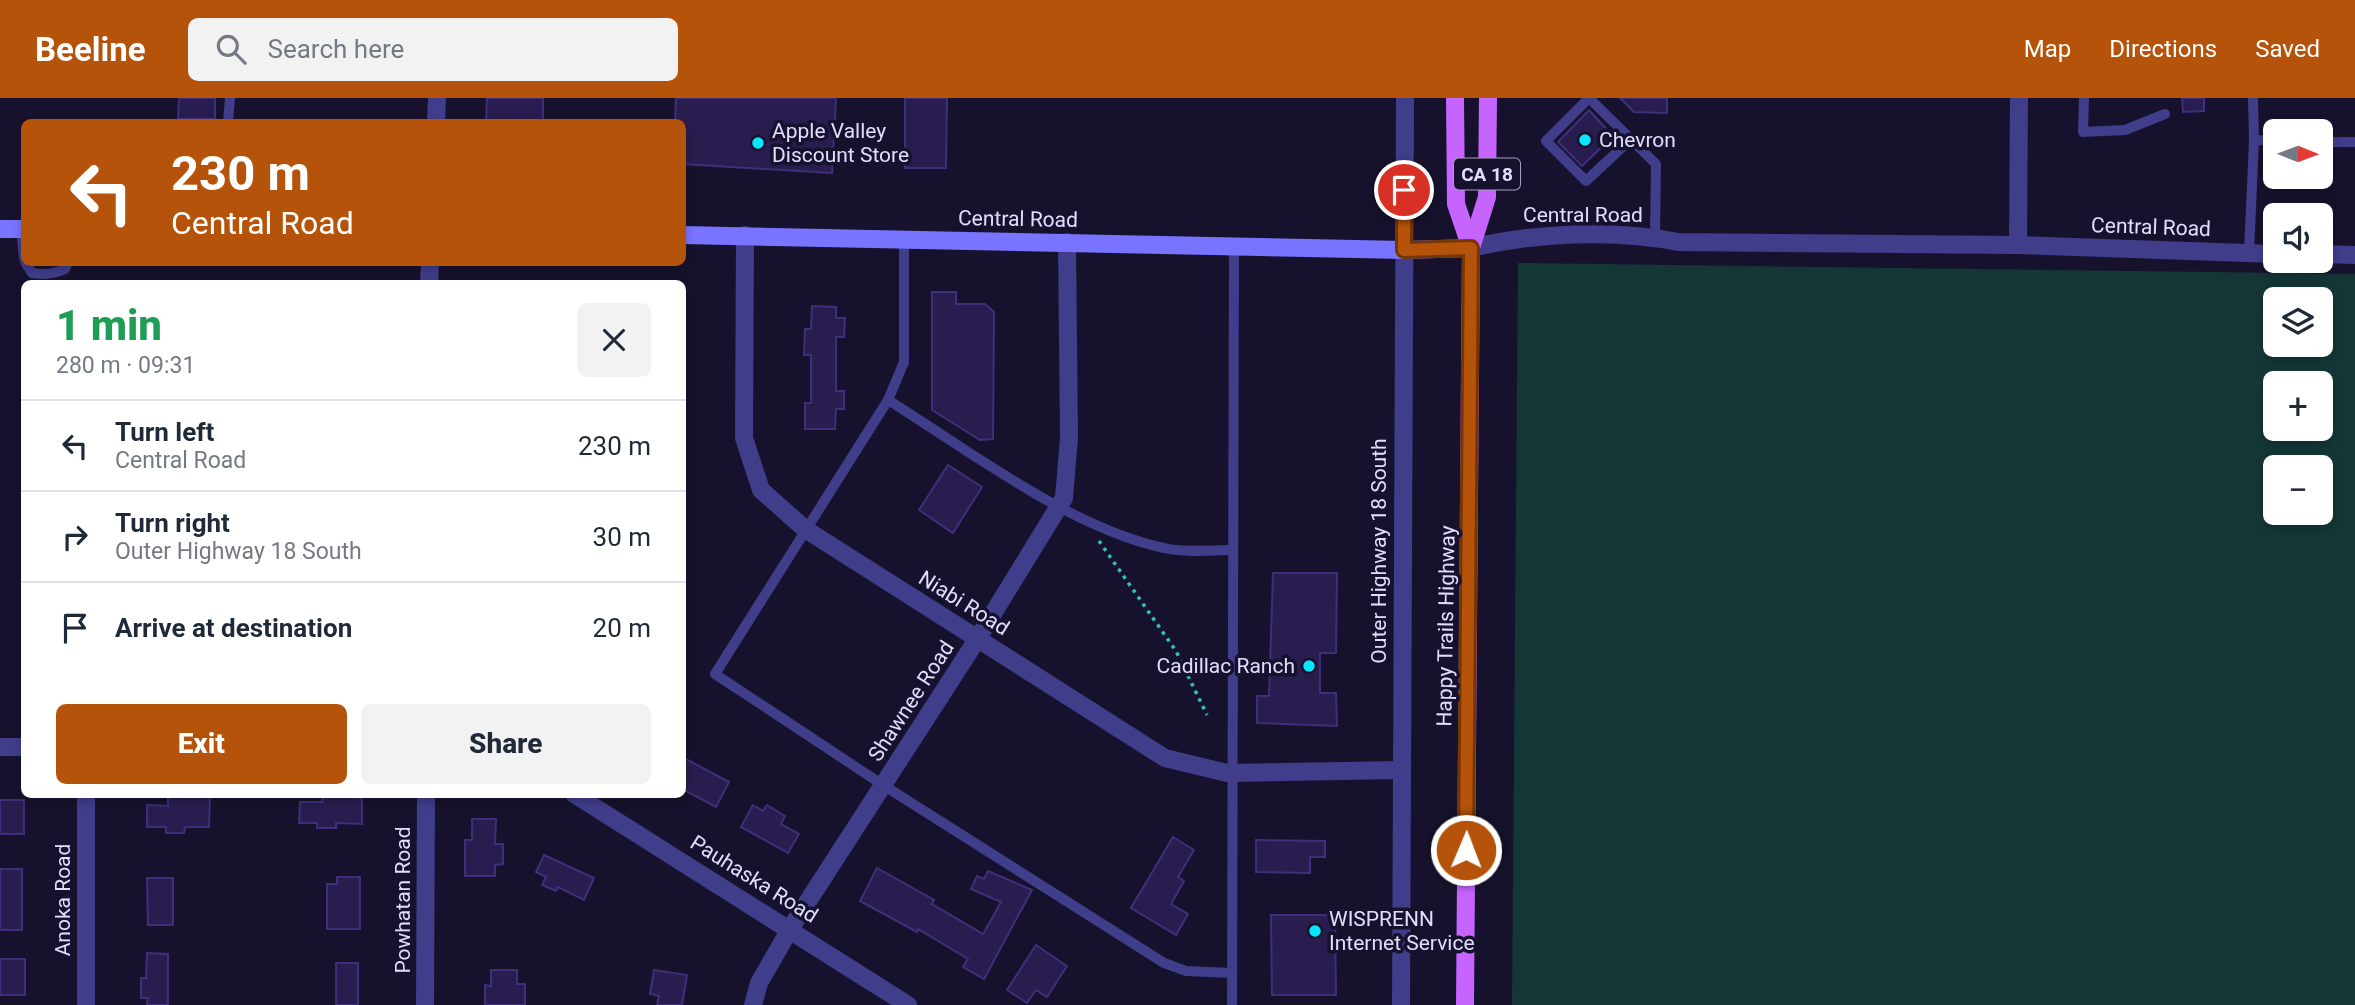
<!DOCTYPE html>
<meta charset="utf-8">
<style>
body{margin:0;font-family:Roboto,sans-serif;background:#f2f2f3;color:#1f2937;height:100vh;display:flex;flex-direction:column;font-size:26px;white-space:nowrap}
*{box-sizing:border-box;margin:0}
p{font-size:23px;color:#747a83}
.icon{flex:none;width:38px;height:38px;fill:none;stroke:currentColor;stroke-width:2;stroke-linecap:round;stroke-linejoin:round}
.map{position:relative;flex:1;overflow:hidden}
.details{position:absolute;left:21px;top:182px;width:665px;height:518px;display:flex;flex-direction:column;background:#fff;border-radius:10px;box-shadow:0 4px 10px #0003}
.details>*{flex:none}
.hud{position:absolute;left:21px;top:21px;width:665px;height:147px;border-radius:10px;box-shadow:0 4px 10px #0003;background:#b45309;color:#fff;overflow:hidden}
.needle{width:46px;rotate:91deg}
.controls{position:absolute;left:2263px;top:21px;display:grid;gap:14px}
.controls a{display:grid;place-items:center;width:70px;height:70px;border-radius:10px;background:#fff;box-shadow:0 4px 10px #0003;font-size:35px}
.pin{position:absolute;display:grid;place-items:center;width:60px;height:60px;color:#fff;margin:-30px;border:4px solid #fff;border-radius:50%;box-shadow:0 2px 7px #0007}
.me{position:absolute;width:77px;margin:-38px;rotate:1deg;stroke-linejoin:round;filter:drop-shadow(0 0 5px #0008)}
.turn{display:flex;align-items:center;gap:24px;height:147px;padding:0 35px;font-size:32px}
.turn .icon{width:91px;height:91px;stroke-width:2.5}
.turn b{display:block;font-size:49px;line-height:60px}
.round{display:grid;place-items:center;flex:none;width:74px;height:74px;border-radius:10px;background:#f2f2f3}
.headline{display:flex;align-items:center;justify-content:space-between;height:119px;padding:0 35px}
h1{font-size:42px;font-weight:800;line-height:52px;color:#1e9e55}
.cta{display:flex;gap:14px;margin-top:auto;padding:14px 35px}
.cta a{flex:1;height:80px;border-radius:10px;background:#b45309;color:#fff;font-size:28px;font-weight:800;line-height:80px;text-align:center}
.cta a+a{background:#f2f2f3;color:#1f2937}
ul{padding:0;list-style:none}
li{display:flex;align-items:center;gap:21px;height:91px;padding:0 35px;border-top:2px solid #e0e1e3}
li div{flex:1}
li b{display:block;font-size:26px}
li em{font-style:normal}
header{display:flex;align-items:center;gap:42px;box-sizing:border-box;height:98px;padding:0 35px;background:#b45309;color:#fff}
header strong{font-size:33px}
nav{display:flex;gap:38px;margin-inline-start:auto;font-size:24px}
.search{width:490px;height:63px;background:#f2f2f3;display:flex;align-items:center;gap:18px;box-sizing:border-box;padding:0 24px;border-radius:10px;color:#747a83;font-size:26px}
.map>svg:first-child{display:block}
</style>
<header>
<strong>Beeline</strong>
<div class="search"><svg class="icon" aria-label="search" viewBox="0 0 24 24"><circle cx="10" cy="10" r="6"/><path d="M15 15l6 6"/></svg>Search here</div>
<nav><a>Map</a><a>Directions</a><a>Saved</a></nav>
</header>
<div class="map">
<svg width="2355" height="907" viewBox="0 0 2355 907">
<rect width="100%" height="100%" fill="#16122d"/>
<!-- green -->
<path fill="#143736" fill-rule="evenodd" d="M1518,165L2355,176V907H1512ZM2275,201H2320V247H2275ZM2275,285H2320V331H2275ZM2275,369H2320V415H2275Z"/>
<!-- building -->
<g fill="#281d4e" stroke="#3f2f7a" stroke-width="2">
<path d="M179,0H215V21H178Z"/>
<path d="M487,0H543V24H486Z"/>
<path d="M676,0H836L832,75L682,66V24H675Z"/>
<path d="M905,0H947L946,70H905Z"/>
<path d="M1620,0H1667V15L1634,14Z"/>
<path d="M2182,0H2204V13L2183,14Z"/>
<path d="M1589,12L1613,38L1582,68L1558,44Z"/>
<path d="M932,194H956V206H985L994,214L993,341L980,342L932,312Z"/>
<path d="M812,208L836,209V220H845L844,239H836V293H844V311H836L835,331H805V305H811V257H804L805,231H811Z"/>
<path d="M948,367L982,389L953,435L919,412Z"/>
<path d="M1273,475H1337L1336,555H1320V595H1336L1337,628L1257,625V598H1269Z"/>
<path d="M682,659L729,684L716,709L682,691Z"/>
<path d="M323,696L362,700V726L336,725V730H317V725H299L300,704H322Z"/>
<path d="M168,697L210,698L209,729H185L184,735H166V729H147V707L168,708Z"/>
<rect x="0" y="702" width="24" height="34"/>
<path d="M753,707L763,713L767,707L785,718L781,726L799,736L788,755L741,729Z"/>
<path d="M472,721H496L495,746H503V766L495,767V778H465V742H472Z"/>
<path d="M1173,739L1194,752L1178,779L1184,783L1171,806L1188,816L1176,837L1131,810Z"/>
<path d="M1256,742L1325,743V759H1310V775L1256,774Z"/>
<path d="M544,757L594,780L584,802L558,789L556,793L542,787L546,779L536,774Z"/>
<path d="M877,770L934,802L932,806L983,836L1001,804L971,791L977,778L984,781L988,773L1032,792L984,881L963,869L968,861L918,831L917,834L860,803Z"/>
<rect x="0" y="771" width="22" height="61"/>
<path d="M337,779H360V831H327V786H337Z"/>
<path d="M147,780H173V827H148Z"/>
<path d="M1271,817H1335L1336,897H1272Z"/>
<path d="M1036,847L1067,868L1047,899L1036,892L1027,905L1007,892Z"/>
<path d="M147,855L168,856V907H147L148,900H141V880H146Z"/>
<rect x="0" y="861" width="25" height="36"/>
<rect x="336" y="865" width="22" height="42"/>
<path d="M491,872H517V886H525V907H485V887L491,888Z"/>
<path d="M654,872L687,877L682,907H657L659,898L650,896Z"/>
</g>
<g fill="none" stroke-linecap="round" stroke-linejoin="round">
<!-- path -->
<path stroke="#31c0b8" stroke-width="3.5" stroke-dasharray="3.5 5" stroke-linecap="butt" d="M1099,443L1176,553L1207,617"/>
<!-- service -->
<g stroke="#403d8b" stroke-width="10">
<path d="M2084,0L2083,34L2125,32L2165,16"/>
<path d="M2253,0L2254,42"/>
<path d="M228,24L230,0"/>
<path d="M1631,41L1586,83L1546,43L1589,0L1656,66L1655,139"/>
<path d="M2320,44H2355"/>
<path d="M21,131L24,160"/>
<path d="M904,142V264L888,302L715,576L883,687L1164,865L1186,873L1232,875"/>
<path d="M2249,155L2254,42L2275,43"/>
<path d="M25,164L32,175C44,177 54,176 65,171L68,164"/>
<path d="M888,302C970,353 1070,430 1164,450C1185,455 1211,452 1233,452"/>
<path d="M1232,907L1234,148"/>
</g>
<!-- minor -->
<g stroke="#403d8b" stroke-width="18">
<path d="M745,137L744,340L761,392L805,431L1165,660L1227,675L1401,672"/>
<path d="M429,186L430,164"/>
<path d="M0,649H24"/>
<path d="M574,696L908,907"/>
<path d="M86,907V696"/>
<path d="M425,907L426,696"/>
<path d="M753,907L759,885L790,831L978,540L1064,400L1069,340L1067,144"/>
</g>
<!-- tertiary -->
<g stroke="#403d8b" stroke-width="18">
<path d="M436,24L437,0"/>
<path d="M2018,147L2019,0"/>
<path d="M1471,150C1533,135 1615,131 1678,144L2018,147L2275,156"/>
<path d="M2320,156L2355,157"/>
<path d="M1401,907L1405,0"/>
</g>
<!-- secondary -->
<g stroke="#7974ff" stroke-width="18">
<path d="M0,131H24"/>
<path d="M682,137L1404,152L1471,150"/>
</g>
<!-- primary -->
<g stroke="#c664ff" stroke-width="18">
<path d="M1455,0L1456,106L1471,150"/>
<path d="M1465,907L1471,150L1487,99L1488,0"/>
</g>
</g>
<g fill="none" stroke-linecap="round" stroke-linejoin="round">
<!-- route casing -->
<g stroke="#753606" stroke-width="18">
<path id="route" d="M1404,92V152L1471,150L1466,752"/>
</g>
<!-- route -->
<use href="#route" stroke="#b45309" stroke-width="12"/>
</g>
<!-- markers -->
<g fill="#09e5ff" stroke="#16122d" stroke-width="2.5">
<circle cx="1585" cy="42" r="7"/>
<circle cx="758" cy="45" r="7"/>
<circle cx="1309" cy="568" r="7"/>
<circle cx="1315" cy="833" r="7"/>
</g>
<g text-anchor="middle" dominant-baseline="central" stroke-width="7" stroke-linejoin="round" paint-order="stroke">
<!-- shield labels -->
<rect fill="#16122d" stroke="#a4a0c0" stroke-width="2" x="1454" y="60.5" width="66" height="31" rx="5"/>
<g font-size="19" font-weight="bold" fill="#e1ddff">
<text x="1487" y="76">CA 18</text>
</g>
<!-- poi labels -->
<g font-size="21" fill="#e1ddff" stroke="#16122d" text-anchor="start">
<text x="772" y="33">Apple Valley<tspan x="772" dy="24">Discount Store</tspan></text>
<text x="1599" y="42">Chevron</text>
<text x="1295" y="568" text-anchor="end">Cadillac Ranch</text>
<text x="1329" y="821">WISPRENN<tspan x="1329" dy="24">Internet Service</tspan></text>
</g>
<!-- street labels -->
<g font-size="21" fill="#e1ddff" stroke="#16122d">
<text x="1583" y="117">Central Road</text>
<text transform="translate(1018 121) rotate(1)">Central Road</text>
<text transform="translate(2151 129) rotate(2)">Central Road</text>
<text transform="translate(1379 453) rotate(-90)">Outer Highway 18 South</text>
<text transform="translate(964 505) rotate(32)">Niabi Road</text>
<text transform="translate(1446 528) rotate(-89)">Happy Trails Highway</text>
<text transform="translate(911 603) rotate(-57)">Shawnee Road</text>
<text transform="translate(754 781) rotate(32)">Pauhaska Road</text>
<text transform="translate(63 802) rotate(-90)">Anoka Road</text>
<text transform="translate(403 802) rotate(-90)">Powhatan Road</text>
</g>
</g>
</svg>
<div class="controls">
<a><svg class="needle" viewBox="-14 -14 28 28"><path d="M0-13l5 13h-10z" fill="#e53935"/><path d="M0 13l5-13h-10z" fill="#747a83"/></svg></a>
<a><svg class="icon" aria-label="sound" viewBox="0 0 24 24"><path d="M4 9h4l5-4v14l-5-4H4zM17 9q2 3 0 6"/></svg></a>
<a><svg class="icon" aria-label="layers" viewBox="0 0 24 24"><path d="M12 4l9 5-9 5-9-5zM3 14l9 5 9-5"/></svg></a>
<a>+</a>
<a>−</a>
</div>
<div class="pin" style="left:1404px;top:92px;background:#d93025"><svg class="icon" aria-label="arrive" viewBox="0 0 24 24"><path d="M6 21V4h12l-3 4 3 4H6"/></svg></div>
<svg class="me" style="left:1466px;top:752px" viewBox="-20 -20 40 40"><circle r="17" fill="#b45309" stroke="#fff" stroke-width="3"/><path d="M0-11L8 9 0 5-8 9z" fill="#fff"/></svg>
<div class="hud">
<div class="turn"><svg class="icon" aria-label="left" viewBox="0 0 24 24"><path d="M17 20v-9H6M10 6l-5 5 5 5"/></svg><div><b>230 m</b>Central Road</div></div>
</div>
<section class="details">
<div class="headline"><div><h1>1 min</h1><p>280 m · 09:31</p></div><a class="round"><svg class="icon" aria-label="close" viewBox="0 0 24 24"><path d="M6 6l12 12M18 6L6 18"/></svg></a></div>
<ul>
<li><svg class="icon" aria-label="left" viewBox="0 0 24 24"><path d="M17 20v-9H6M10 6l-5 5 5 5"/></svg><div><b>Turn left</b><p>Central Road</p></div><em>230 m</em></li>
<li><svg class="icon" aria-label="right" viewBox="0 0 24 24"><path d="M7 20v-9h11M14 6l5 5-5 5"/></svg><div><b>Turn right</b><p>Outer Highway 18 South</p></div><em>30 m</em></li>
<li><svg class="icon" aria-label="arrive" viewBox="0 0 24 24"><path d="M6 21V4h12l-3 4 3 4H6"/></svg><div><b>Arrive at destination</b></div><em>20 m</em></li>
</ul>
<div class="cta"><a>Exit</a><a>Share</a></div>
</section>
</div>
